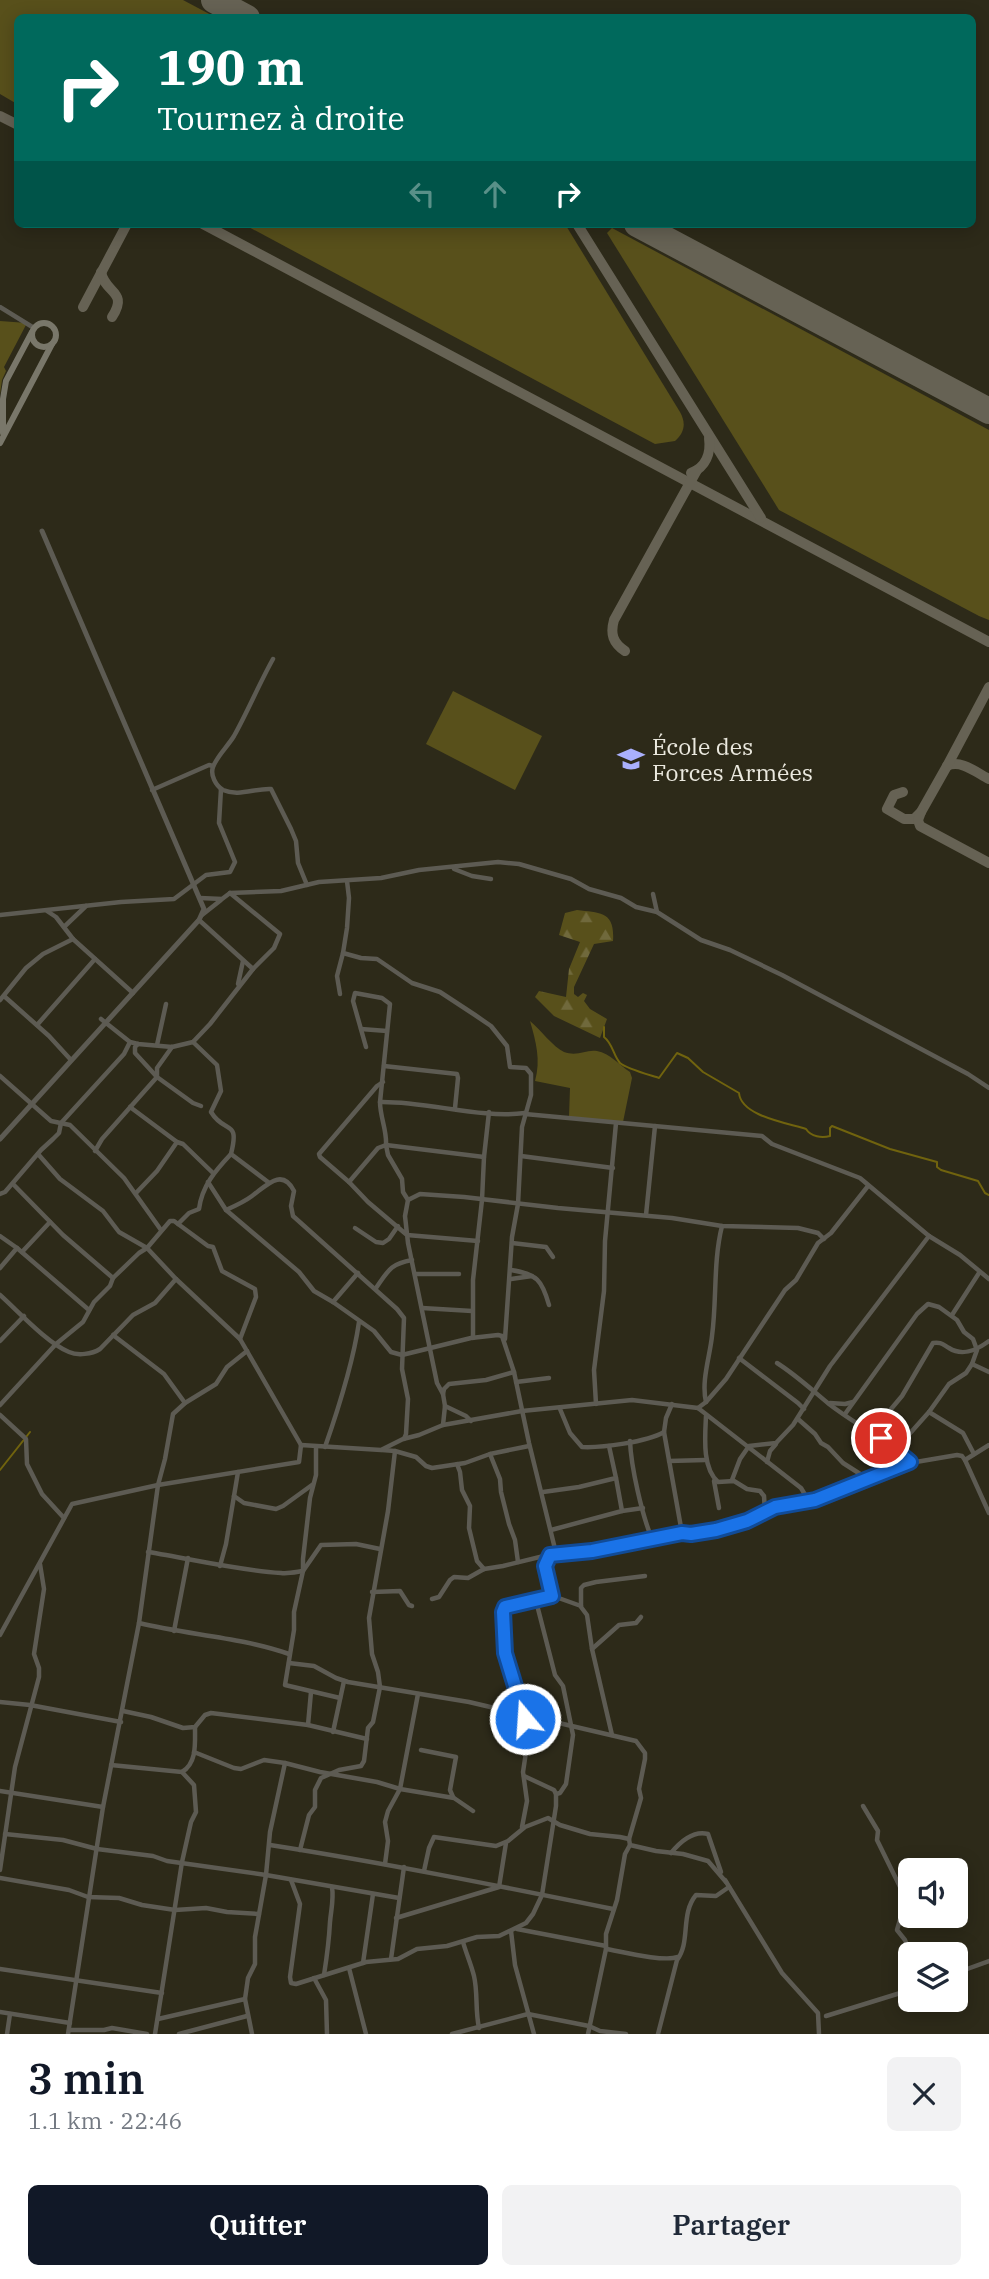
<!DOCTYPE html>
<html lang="fr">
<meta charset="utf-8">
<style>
body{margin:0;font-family:"IBM Plex Serif",serif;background:#f2f2f3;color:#1f2937;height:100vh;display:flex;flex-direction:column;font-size:26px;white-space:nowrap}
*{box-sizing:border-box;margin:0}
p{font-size:23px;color:#747a83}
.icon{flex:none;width:38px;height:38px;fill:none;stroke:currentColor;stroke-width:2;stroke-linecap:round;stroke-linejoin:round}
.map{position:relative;height:2034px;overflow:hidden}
.details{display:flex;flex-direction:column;background:#fff;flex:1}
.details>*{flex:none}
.banner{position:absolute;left:14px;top:14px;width:962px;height:214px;border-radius:10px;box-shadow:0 4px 18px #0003;background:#00695c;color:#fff;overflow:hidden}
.buttons{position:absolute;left:898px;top:1858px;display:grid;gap:14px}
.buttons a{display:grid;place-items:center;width:70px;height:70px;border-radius:10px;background:#fff;box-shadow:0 4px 18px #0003;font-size:35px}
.pin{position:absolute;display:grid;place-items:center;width:60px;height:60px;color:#fff;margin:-30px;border:4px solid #fff;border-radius:50%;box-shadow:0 2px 7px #0007}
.me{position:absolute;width:77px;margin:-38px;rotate:342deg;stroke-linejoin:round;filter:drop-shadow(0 0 5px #0008)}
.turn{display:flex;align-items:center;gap:24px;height:147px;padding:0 28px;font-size:32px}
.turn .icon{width:91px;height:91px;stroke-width:2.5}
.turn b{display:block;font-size:49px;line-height:60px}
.lanes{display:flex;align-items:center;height:66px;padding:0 28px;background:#0003;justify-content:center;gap:35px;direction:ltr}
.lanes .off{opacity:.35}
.round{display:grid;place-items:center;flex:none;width:74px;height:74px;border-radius:10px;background:#f2f2f3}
.headline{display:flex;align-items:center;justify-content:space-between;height:119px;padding:0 28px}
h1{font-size:42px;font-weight:600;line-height:52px;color:#111827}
.primary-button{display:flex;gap:14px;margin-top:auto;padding:14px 28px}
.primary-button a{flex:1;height:80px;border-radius:10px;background:#111827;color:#fff;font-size:28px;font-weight:600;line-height:80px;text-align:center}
.primary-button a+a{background:#f2f2f3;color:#1f2937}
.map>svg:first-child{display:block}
</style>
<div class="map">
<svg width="989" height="2034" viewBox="0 0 989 2034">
<defs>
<pattern id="forest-firs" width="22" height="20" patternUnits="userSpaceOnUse" patternTransform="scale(1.75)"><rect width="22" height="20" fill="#58501b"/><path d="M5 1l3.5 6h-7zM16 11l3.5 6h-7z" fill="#70693c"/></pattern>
</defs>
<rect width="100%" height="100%" fill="#2d2a19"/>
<!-- grass -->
<g fill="#58501b">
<path d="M0,0H183L215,17L18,18L17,104L0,94Z"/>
<path d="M243,224H565L680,412C686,423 685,432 675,441L655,444Z"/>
<path d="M612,228L989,430V620L979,616L779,510L607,233Z"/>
<path d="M0,321L27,323L4,367L6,371L2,380L0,394Z"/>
<path d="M453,691L542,736L515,790L426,744Z"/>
<path d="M530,1021C540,1029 553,1047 564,1052C578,1057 586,1049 597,1051C610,1053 619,1065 630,1072L632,1078L623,1122L569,1117L570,1088L535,1081C541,1060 536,1042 530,1021Z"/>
</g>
<!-- forest -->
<path fill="url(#forest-firs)" d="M577,910C600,913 615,911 613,941L594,944L574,987V994L578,997L583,993L587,995L584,1001L590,1009L607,1019L600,1038L554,1016L535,997L539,991L566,997L569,969L580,942L559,935L565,913Z"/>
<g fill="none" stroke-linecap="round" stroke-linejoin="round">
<!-- stream -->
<g stroke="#70630e" stroke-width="2">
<path d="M604,1027V1037C613,1044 613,1055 620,1063C627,1069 650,1075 659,1078L677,1053L688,1058L703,1072L739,1093C741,1116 787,1123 806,1129C811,1137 822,1138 830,1136V1128L832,1126L890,1149L937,1162V1167L941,1170L978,1181L985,1193L989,1195"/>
<path d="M0,1470L30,1432"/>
</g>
<!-- taxiway -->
<g stroke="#666254" stroke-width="10">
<path d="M0,116L18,125"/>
<path d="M203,224L989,642"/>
<path d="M577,224L761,518"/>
<path d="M101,272C105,294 129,291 112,317"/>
<path d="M83,307L127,224"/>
<path d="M691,473C706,467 711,453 709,438"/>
<path d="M625,651C613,643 610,634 614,620L697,470"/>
<path d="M947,766C961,759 977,773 989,779"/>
<path d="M903,792L894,795L887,809L904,819H914L921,812L947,766L989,687"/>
<path d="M921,812L918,820L920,826L989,863"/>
</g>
<!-- runway -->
<g stroke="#666254" stroke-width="26">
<path d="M214,0L247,18"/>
<path d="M637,224L989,411"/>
</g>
<!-- minor -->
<g stroke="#5d5b53" stroke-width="4.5">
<path d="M0,307L34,328"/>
<path d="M273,659C259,684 248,711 234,736C228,746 217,756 213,767C210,775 216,786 223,790C239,797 255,788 271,789L291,829L296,841L298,863L307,885"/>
<path d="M152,790L209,765L213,766"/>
<path d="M454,869L472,876L491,879"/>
<path d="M653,894L657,912"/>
<path d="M200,898L222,899L230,893L281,891L319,882L381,878L419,870L498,862L519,864L571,879L589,889L621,898L636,907L657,912L701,940L730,950L782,975L968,1074L989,1088"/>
<path d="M47,911L56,917L73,939L133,993"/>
<path d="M0,915L121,902L174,899L206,875L230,872L235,862L219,823L221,789"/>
<path d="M202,915L221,900"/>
<path d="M199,920L253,969"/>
<path d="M64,927L86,906"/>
<path d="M343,953L361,958L377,959L412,983L440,992L475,1015L491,1026L507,1046L510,1067L526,1068L531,1074V1095L522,1127L518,1204L512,1237L505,1339"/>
<path d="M238,984L243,961"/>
<path d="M340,994L337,976L343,953L347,928L349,898L347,881"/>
<path d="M4,996L49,1036L71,1060"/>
<path d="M0,1000L26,968L43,954L73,939"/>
<path d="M101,1019L130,1042L138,1044L172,1047L193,1042L210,1024L253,969L274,948L280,934L230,893"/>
<path d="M37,1025L95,959"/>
<path d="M361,1029L387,1031"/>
<path d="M193,1042L217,1065L221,1091L211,1112C225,1135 240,1118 231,1154L268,1182"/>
<path d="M157,1045L166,1004"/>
<path d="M172,1047L157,1068V1077L193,1103L201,1106"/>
<path d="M366,1047L353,1001L355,993L382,998L390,1004L380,1102C427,1101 480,1119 525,1113"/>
<path d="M384,1066L457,1074L458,1078L455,1108"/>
<path d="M0,1076L51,1121L70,1125L124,1178L161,1230"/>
<path d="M380,1102C380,1117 387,1130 386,1145L484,1157L482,1200L473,1280V1338"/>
<path d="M130,1107L177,1142L183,1144L213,1173"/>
<path d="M525,1114L762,1136L772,1144L860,1178L929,1236L960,1255L989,1279"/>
<path d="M95,1151L102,1139L157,1077L135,1053V1047L138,1044"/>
<path d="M38,1154L60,1179L103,1211L119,1232L147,1248L176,1279L240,1339L301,1445"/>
<path d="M521,1156L613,1168"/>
<path d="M484,1157L489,1112"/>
<path d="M208,1182L226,1210L299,1272L314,1291L333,1302L374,1331L391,1352L402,1355L471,1338L498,1335L502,1336L514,1372L529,1443L556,1553"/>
<path d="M349,1182L320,1157L319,1154L377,1086L383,1082"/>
<path d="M13,1184L63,1235L113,1278"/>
<path d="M136,1193L157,1171L177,1142"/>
<path d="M0,1194L5,1192L41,1150L53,1139L59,1133L61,1123L124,1054L130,1042"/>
<path d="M408,1200L420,1194L464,1197L558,1208L672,1218L722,1226L798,1228L818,1233L824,1239"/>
<path d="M226,1210C235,1206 244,1202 252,1196C266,1186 282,1167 294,1191L291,1206L293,1216L397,1309L404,1318L402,1369L408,1399L406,1434L404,1439"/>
<path d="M646,1215L655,1126"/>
<path d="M178,1224L189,1213L199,1209C202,1186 215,1171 231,1154"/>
<path d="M355,1228L376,1242L383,1243L389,1239L398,1226"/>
<path d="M0,1236L17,1248L89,1310"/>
<path d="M512,1243L546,1247L553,1257"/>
<path d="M22,1252L50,1222"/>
<path d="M0,1268L17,1248"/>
<path d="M511,1270C537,1274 542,1280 549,1305"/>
<path d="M415,1274H459"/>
<path d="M511,1279L532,1276"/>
<path d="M376,1288C388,1271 390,1264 412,1260"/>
<path d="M0,1295C18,1311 47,1343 69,1352C78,1356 92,1354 100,1349L133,1315L155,1303L176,1279"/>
<path d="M333,1302L358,1273"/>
<path d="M422,1308L472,1311"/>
<path d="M952,1315L979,1273"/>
<path d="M113,1335L164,1374L185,1403"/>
<path d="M0,1341L24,1316"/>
<path d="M739,1358L798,1403L804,1409"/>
<path d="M777,1363C796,1375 812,1390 829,1404C856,1425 886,1439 910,1463"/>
<path d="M972,1364L989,1372"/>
<path d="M516,1382L549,1378"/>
<path d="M443,1394L437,1383L408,1243L405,1216L408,1200L403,1192L402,1179L388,1155L386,1145L378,1148L349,1182L368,1202L407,1235L478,1241"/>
<path d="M706,1402C701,1381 710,1356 712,1336C717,1299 713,1262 722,1226"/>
<path d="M830,1403L845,1404L853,1402"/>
<path d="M596,1404L594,1370L604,1291L605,1241L616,1123"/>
<path d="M0,1405L56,1344L83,1322L94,1302L110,1286L113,1278L139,1253L147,1248L170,1221H174L208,1246L213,1247L222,1271L255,1289L256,1297L240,1339"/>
<path d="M445,1406L466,1416L471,1421"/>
<path d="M698,1408L706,1402L726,1379L785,1290L796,1280L818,1243L831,1233L868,1186"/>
<path d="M560,1409L570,1433L582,1447C601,1448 647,1442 664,1432L682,1533"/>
<path d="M929,1412L963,1433L974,1454"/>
<path d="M845,1414L917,1314L928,1304L939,1307L957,1320L964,1332L973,1339L977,1350L972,1364L966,1373L949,1384L929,1412L896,1449"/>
<path d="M0,1415L24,1437"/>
<path d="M706,1416C705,1437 702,1468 718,1482L734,1481L747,1489L760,1491L764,1496L765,1512"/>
<path d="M798,1419L815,1434L821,1443L828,1447L843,1463L868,1479"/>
<path d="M443,1425L445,1406L443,1394L444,1389L449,1384L486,1380L514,1372"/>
<path d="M664,1432L666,1418L672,1404"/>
<path d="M882,1438L880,1429L881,1421L902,1396L933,1343C941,1342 942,1344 949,1348C963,1357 977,1350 989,1341"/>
<path d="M882,1438H905"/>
<path d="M26,1439L27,1464L42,1494L64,1518"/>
<path d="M630,1441C631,1467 642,1515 652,1539"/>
<path d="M316,1447V1475L310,1498L303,1559V1571L294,1612V1630L285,1685L340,1698"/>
<path d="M325,1447C339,1407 353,1364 359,1322"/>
<path d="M382,1450L395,1451L416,1457L426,1466L432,1468L465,1463L490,1454L529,1446"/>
<path d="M490,1454L500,1479L501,1492L509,1524L515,1540L518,1562"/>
<path d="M965,1460L989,1445"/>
<path d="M669,1461L705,1460"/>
<path d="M767,1462L770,1451L776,1444"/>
<path d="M457,1464L460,1472L462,1490L470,1506L469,1528L477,1561L484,1569"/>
<path d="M732,1480L740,1459L749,1446L776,1443L793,1425L830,1366L929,1236"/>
<path d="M714,1481L719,1508"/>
<path d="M543,1492L579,1487L616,1478L609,1446"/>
<path d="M234,1496L244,1503L276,1509L283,1506L312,1485"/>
<path d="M622,1511L643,1508"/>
<path d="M551,1530L622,1511L616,1478"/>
<path d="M148,1552C192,1559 236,1570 281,1573C288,1574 296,1572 303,1571L321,1545L356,1544L380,1549"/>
<path d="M550,1555L545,1567L553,1596L581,1606"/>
<path d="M220,1566L226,1544L238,1472"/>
<path d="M372,1592L400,1591L409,1605L412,1606"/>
<path d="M432,1599L439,1597L450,1580L454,1577L468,1578L484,1569L503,1566L556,1553L592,1551L682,1533L691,1534L716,1530L747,1521L775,1507L815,1500L910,1463L957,1455L962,1456L965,1460L989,1513"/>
<path d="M536,1601L555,1675L563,1686L573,1735L566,1784L560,1793L556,1794"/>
<path d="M139,1623C189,1635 240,1637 289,1654"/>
<path d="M174,1631L188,1558"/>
<path d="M0,1635L72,1504L158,1485L299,1462L301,1445L381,1450L403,1439L419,1435L443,1425L522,1411L632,1400L698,1408L801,1488L807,1498L815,1500"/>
<path d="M592,1649L619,1625L636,1623L641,1617"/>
<path d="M289,1663L314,1666L336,1678L348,1682L469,1702L636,1741L645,1753V1759L639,1789L641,1798L629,1839"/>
<path d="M0,1702L30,1705L121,1722"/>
<path d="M123,1711L151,1717L183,1728L195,1727L205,1715L211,1713L308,1725L367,1739"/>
<path d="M308,1725L311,1692"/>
<path d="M333,1732L344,1681"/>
<path d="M612,1735L592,1649L587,1615L581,1607V1588L584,1585L596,1582L645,1576"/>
<path d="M421,1750L456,1757L450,1790L453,1797"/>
<path d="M194,1752L234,1768L241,1769L264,1760L285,1763L320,1772L377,1782L400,1789L454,1798L473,1811"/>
<path d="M111,1765L182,1772C197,1763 195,1744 195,1727"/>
<path d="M0,1791L103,1807"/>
<path d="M863,1806L878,1831L877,1840L906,1899L897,1930L905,1940L911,1955"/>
<path d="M522,1827L527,1801L523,1772L528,1739L525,1719L505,1653L503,1612L505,1607L553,1596"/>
<path d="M5,1834L63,1840L97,1849L153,1856L167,1861L266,1875L399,1898"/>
<path d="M270,1845C385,1863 499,1886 613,1909"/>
<path d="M300,1850L309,1815L315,1807V1790L321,1778L339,1770L361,1766L364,1761L368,1728L373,1722L380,1687L378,1672L372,1654L369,1618L388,1511L395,1451"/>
<path d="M671,1853C680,1842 693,1830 708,1834L721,1872"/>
<path d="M385,1864L388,1841L385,1822L388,1811L400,1789L418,1694"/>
<path d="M0,1870L15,1767L39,1677V1668L34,1654L44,1589L40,1564"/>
<path d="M424,1871L429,1848L434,1837L496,1846L508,1841L525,1827L548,1818L560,1825L590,1834L620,1837L629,1839L630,1845L656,1851L683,1854L708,1861L726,1882"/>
<path d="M0,1878L69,1890L88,1897L119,1898L142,1905L175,1910L206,1908L227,1912L259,1914"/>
<path d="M291,1880L300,1904L290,1977L291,1983L296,1984L366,1962L398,1959L417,1949L447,1946L477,1937L499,1936L526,1923L533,1914L542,1895L556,1806V1794L554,1790L524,1776"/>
<path d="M725,1880L782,1973L818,2013L819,2034"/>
<path d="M396,1918L499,1887L506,1843"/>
<path d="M517,1929L606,1946"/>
<path d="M511,1931L515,1965L534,2034"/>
<path d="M463,1942C466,1953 471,1964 474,1976C478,1993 475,2010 479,2028"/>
<path d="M606,1949C623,1952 663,1962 678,1957"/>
<path d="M391,1959L404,1867"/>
<path d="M363,1963L373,1894"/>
<path d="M349,1968L366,2034"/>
<path d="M0,1969L162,1993"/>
<path d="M956,1973L989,1961"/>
<path d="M324,1975C327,1956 329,1941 330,1922C331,1910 334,1899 332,1887"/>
<path d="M314,1978L326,2000L327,2034"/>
<path d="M0,2012L70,2023"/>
<path d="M826,2016L910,1990"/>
<path d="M158,2019L245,1999"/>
<path d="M69,2030H104L112,2028L147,2034"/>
<path d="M7,2034L10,2014"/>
<path d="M68,2034L103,1807L139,1623L158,1485L165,1459L173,1414L185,1403L216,1384L227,1367L247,1351"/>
<path d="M155,2034L182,1862L191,1822L196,1812L194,1785L182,1772"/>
<path d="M179,2034L247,2016"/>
<path d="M252,2034L245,1999L248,1978L255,1964V1937L266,1875L270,1832L285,1763"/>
<path d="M452,2034L528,2014L589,2026L600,2031L626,2034"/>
<path d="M588,2034L606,1949V1934L617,1900L625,1854L630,1845"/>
<path d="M658,2034L677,1960C691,1942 680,1914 696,1895L716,1896L729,1887"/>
</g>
<!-- tertiary -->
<path stroke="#5d5b53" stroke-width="5" d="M0,1139L199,920L204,909L42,531"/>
<!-- secondary -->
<g stroke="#79776a" stroke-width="6">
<circle cx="44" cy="335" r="12"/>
<path d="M3,433V399L6,381L32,332"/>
<path d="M0,443L52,344"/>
</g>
</g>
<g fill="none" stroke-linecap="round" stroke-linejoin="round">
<!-- route casing -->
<g stroke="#114b97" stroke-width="18">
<path id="route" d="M525,1719L505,1653L503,1612L505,1607L552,1596L545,1566L550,1555L592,1551L682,1533L691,1534L716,1530L747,1521L775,1507L815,1500L910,1462L881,1438"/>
</g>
<!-- route -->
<use href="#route" stroke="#1a73e8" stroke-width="12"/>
</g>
<!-- icons -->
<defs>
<g id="university-bare" transform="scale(2.1)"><path d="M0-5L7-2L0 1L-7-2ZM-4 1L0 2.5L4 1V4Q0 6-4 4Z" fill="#aab0fc" stroke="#2d2a19" stroke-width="2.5" paint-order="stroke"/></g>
</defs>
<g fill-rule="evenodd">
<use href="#university-bare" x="631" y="759"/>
</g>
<g text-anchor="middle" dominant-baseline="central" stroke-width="5" stroke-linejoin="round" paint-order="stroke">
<!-- poi labels -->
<g font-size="23" fill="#ebe9df" stroke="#2d2a19" text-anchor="start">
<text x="652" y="746">École des<tspan x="652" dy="26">Forces Armées</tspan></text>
</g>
</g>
</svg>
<div class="buttons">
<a><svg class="icon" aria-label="sound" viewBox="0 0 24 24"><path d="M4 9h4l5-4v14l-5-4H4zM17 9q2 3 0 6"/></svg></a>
<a><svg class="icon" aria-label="layers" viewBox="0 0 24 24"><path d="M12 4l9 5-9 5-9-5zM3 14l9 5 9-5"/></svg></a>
</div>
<div class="pin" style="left:881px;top:1438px;background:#d93025"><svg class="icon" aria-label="arrive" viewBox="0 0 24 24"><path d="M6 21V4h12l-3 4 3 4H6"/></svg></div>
<svg class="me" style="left:525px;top:1719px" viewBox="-20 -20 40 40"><circle r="17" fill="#1a73e8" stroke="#fff" stroke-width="3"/><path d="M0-11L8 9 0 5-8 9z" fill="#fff"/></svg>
<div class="banner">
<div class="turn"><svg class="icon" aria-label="right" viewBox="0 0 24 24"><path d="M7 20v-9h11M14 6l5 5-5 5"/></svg><div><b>190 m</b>Tournez à droite</div></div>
<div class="lanes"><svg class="icon off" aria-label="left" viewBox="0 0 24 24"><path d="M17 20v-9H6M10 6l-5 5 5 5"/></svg><svg class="icon off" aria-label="ahead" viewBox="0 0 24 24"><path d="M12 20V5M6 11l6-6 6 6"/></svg><svg class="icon" aria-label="right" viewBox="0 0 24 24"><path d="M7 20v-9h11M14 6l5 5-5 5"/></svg></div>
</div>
</div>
<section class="details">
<div class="headline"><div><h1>3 min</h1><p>1.1 km · 22:46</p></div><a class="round"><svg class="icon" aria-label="close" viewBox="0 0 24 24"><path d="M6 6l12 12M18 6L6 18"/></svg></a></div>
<div class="primary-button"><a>Quitter</a><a>Partager</a></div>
</section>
